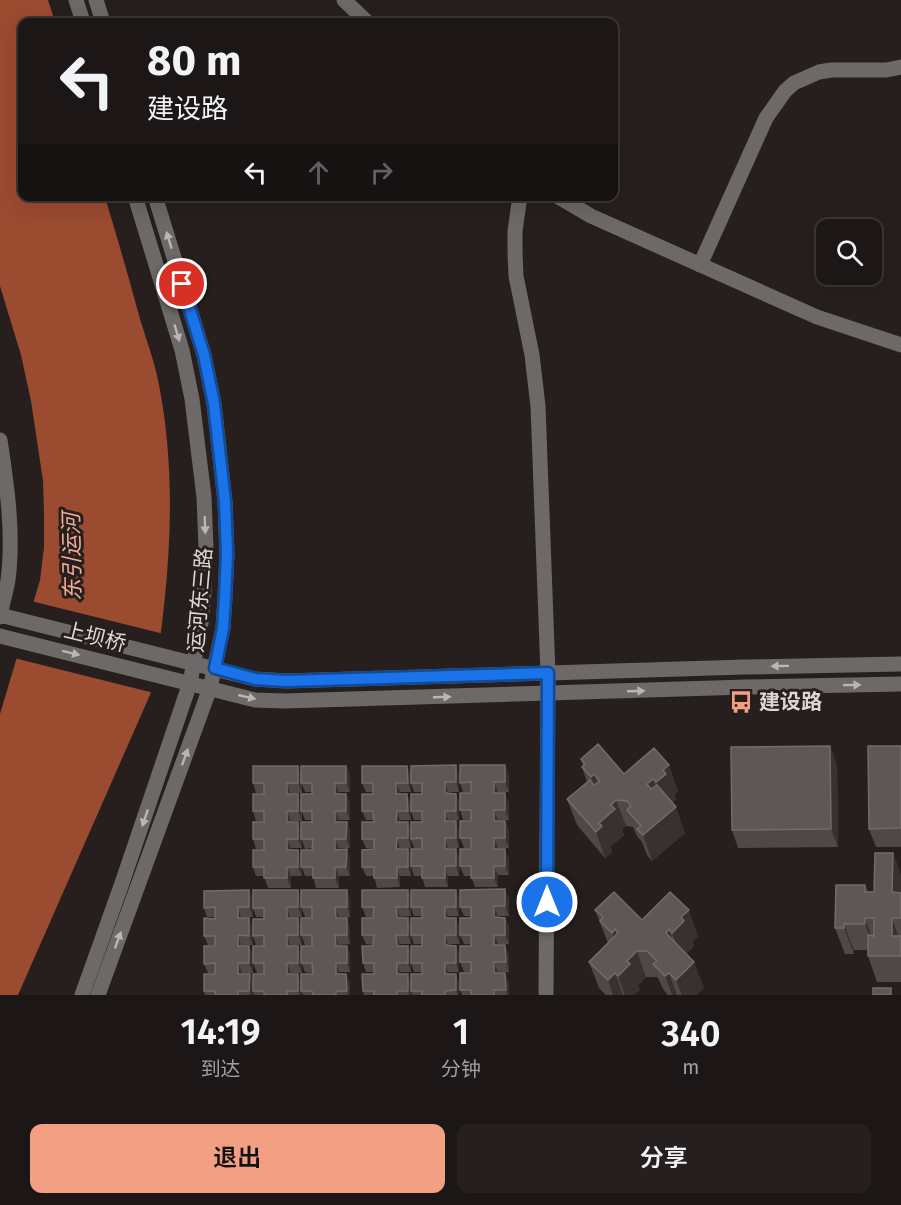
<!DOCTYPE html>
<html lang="zh">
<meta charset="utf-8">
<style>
body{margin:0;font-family:"Fira Sans","Noto Sans SC",sans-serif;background:#25201f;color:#f1f3f6;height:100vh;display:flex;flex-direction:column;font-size:22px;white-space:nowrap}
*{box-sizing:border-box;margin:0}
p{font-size:20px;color:#a09fa1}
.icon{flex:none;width:33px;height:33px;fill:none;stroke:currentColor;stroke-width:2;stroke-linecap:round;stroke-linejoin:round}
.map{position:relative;height:995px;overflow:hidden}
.panel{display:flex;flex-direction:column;background:#1c1716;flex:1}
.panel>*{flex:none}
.banner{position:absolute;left:18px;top:18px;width:600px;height:183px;border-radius:12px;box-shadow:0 6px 24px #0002,0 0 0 2px #3a3635;background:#1c1716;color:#f1f3f6;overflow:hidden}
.tools{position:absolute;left:816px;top:219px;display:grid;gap:12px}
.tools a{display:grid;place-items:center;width:66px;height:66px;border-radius:12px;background:#1c1716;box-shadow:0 6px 24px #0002,0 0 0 2px #3a3635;font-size:30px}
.pin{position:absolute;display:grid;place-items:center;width:51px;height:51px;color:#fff;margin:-26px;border:3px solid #fff;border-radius:50%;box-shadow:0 2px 6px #0007}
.me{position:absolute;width:66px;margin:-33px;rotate:0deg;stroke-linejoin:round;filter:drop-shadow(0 0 4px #0008)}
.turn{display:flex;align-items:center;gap:21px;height:126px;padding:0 30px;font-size:27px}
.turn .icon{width:78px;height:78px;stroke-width:2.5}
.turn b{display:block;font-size:42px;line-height:51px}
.lanes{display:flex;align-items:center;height:57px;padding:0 30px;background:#0003;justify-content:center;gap:30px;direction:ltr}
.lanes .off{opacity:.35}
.eta{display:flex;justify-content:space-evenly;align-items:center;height:102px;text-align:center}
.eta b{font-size:36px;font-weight:600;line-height:42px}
.primary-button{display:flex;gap:12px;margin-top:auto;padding:12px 30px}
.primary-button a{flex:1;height:69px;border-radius:12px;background:#f39f83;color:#111;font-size:24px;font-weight:600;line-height:69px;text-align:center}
.primary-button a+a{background:#25201f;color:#f1f3f6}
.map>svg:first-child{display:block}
</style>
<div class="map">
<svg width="901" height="995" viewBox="0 0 901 995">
<rect width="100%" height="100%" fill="#261f1d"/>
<!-- water -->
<path fill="#9b4b30" d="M0,0H48L55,22H22V196L105,197C117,237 129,278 140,319C146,339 154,360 158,380C179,482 169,586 153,688L18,995H0V714L40,580L44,547V514L43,481L31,401L21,355L0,286Z"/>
<!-- pier -->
<path fill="#261f1d" d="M31,601L164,634L156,688L154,693L14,658Z"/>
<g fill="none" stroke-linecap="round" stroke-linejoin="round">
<!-- minor -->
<g stroke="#6d6968" stroke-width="15">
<path d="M76,0L83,22"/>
<path d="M96,0L103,22"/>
<path d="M344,0L367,22"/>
<path d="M520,196L515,231V253L516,276L532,355L538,406L548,673L546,995"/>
<path d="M557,196L591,216L817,317L901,345"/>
<path d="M700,265L766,118L785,91L794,83L819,72L831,70H886L901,67"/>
<path d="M0,440C7,486 14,534 8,580C6,592 2,604 0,617"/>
<path d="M0,615L255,679L286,681L745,667L901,664"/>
<path d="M0,636L255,700L285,701L746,687L901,684"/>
<path d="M82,995L121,886L190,683L201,623L204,592L206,548L204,497L192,399L182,350L135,196"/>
<path d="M98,995L210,688L223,628L225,597L227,553L225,502L214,404L204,355L155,196"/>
</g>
</g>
<!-- wall -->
<g fill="#504846" fill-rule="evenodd">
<path d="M901,746V847H876L869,829Z"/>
<path d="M654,748L678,791L674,795L676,799L672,803L685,833L652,861L647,855L642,842L637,836L633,827L626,826L622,829L624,835L610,847L612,852L605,858L577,825L567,799L587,782L582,767L583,766L581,759L624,774Z"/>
<path d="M837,764L838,847L738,848L732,830Z"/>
<path d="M298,766L301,775H350V792H339V794H346L350,803V820H339V822H347L350,831V848H339V850L350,859V876H339V888H316L313,876H305L302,868V876H291V888H268L264,876H256L253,867L264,849H256L253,839L264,822V821H256L253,811L264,793H256L253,783ZM302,784L305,792H312V794L301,803L290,794V793H302ZM302,812L305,820H312V822L301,830L291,822V821H302ZM302,840L305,849L312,848V850L301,858L298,850H291V848H302Z"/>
<path d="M407,766L411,775H459V792H448V793L456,794L459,803V820H448V821L459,831V848H448V849L460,859L459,876H448V887H425L422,876H414L411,867V876H400V887L377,888L374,876H366L362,867L374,848H366L362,839L374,822V820H366L362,811L373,792H366L362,783ZM411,783L414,792H422V794L411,803L400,794V792H411ZM411,811L414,820H422V822L411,830L408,822H400V820H411ZM411,840L414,848H422V849L411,857L408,849H400V848H411Z"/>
<path d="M509,775V792H498V793L509,803V820H498V821H505L509,831V848H498V849L509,859V875H498V887H475L471,876H464L460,866L471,849V848H464L460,838L471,820H463L460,810L471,792H463L460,783Z"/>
<path d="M893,853L901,876V982H877L868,956V950H854V954H845L835,928L865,885L868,892H874Z"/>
<path d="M249,890L253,917H241L242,918H249L253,945H241L242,946H249L253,956V973H242V974H250L253,984V995H205L204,991L215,973H208L204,964L215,945H208L204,936L215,919V917H207L204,908Z"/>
<path d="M408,890L411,898L459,899V916H448V918H456L459,927L460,944H448V946H456L459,955V972H448V974L459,983V995H412L411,991V995H364L363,991L374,974V972H366L363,963L373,945L366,944L362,935L373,918V917H366L362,907ZM411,908L414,916H422V918L411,926L408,918H400V917L411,916ZM411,936L414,944H422V946L411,955L408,946H400V944H411ZM411,963L414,972H422V974L411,983L400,974V972H411Z"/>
<path d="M301,899L350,900V917H339V918L350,928V944L339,945V946H347L350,955V972H339V974H346L350,983V995H303L302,992V995H254L253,991L264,974V973H257L253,963L264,945H256L253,936L264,917H256L253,908ZM302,909L305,917H312V918L301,927L290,918V917H302ZM302,937L305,945H312V946L301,955L290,946V945H302ZM302,964L305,972L313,973V974L301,982L291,974V973H302Z"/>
<path d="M509,899V916H498V917L505,918L509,927V944H498V945L509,955V972H498V973L509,983V995H462L460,990L471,972H464L460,962L471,944H464L460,935L471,916H464L460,907Z"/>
<path d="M595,910L642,920L698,936L692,942L694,946L686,954L704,988L696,995H668L663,989L659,980L657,977H646L638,985L640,990L634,995H606L599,988L589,962L608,943Z"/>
</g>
<!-- shaded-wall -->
<g fill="#39312f">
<path d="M830,746L837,764L838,847L831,829Z"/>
<path d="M456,765L459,775V792L456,782Z"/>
<path d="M505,765L509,775V792L505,782Z"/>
<path d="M669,765L678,791L674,795L676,799L665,808L656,782L663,770Z"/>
<path d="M298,766L301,776L302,793L298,783Z"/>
<path d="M346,766L350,775V792L346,783Z"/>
<path d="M407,766L411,775V792L408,783Z"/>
<path d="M594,774L604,800L600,803L591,777Z"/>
<path d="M653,779L662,805L647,784Z"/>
<path d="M445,782L448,792V803L445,793Z"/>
<path d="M494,782L498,792V803L494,793Z"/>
<path d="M287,783L290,793V803L287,794Z"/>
<path d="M335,783L339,792V803L335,794Z"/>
<path d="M396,783L400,792V803L396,794Z"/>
<path d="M505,793L509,803V820L505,810Z"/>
<path d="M298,794L301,804L302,821L298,811Z"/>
<path d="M346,794L350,803V820L346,811Z"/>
<path d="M407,794L411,803V820L408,811Z"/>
<path d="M456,794L459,803V820L456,811Z"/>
<path d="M616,800L626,826L622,829L624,835L610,847L612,852L605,858L596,832L599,823L611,805Z"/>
<path d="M676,807L685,833L652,861L643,835Z"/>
<path d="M494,810L498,820V830L494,821Z"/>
<path d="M287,811L291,821L290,832L287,822Z"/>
<path d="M335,811L339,820V831L335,822Z"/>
<path d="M397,811L400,820V831L396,822Z"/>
<path d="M445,811L448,820V831L445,821Z"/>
<path d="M456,821L459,831V848L456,838Z"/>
<path d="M505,821L509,831V848L505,838Z"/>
<path d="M298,822L302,831V848L298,839Z"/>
<path d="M347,822L350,831V848L346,839Z"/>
<path d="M408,822L411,831V848L408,838Z"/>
<path d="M397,838L400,848V859L396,849Z"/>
<path d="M445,838L448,848V859L445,849Z"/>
<path d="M494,838L498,848V859L494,849Z"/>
<path d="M287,839L291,848L290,859L287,850Z"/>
<path d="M335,839L339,848V859L335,850Z"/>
<path d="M347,849L350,859V876L346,867Z"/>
<path d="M408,849L411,859V876L408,867Z"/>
<path d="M456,849L460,859L459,876L456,866Z"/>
<path d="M505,849L509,859V875L505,866Z"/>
<path d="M298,850L302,859V876L298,867Z"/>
<path d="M893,853L901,876V916L892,892Z"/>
<path d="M445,866L448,876V887L445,878Z"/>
<path d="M494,866L498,875V887L494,878Z"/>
<path d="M287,867L291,876V888L287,878Z"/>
<path d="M335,867L339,876V888L335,878Z"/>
<path d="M397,867L400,876V887L397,878Z"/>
<path d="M505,889L509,899V916L505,906Z"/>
<path d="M249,890L253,900V917L249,907Z"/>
<path d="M298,890L302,900V917L298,907Z"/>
<path d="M347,890L350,900V917L347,907Z"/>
<path d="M408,890L411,900V916L408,907Z"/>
<path d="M456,890L459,899V916L456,907Z"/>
<path d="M494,906L498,916V927L494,917Z"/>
<path d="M238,907L241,917L242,928L238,918Z"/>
<path d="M287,907L290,917L291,928L287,918Z"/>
<path d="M335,907L339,917V928L336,918Z"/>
<path d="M396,907L400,917V927L397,918Z"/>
<path d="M445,907L448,916V927L445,918Z"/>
<path d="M689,910L698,936L692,942L694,946L682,959L672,933L681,917Z"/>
<path d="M249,918L253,928V945L249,936Z"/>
<path d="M298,918L302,928V945L298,935Z"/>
<path d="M347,918L350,928V944L347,935Z"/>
<path d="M408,918L411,927V944L408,935Z"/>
<path d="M456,918L459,927L460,944L456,935Z"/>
<path d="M505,918L509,927V944L505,935Z"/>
<path d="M865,918L874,944V950L865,924Z"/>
<path d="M892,918L901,943L892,936Z"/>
<path d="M844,924L854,950V954L844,928Z"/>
<path d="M615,929L624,955L621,959L612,933Z"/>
<path d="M669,929L678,955L666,933Z"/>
<path d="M238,935L241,945L242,956L238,946Z"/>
<path d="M287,935L290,945L291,956L287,946Z"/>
<path d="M335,935L339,945V955L336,946Z"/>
<path d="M396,935L400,944V955L397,946Z"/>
<path d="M445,935L448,944V955L445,945Z"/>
<path d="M494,935L498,944V955L494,945Z"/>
<path d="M505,945L509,955V972L506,962Z"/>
<path d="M249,946L253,956V973L249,963Z"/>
<path d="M298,946L302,956V973L298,963Z"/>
<path d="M347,946L350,955V972L347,963Z"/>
<path d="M408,946L411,955V972L408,963Z"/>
<path d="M456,946L459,955V972L456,963Z"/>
<path d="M637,951L646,977L638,985L640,990L634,995H625L618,976L627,961Z"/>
<path d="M494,962L498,972V983L494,973Z"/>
<path d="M694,962L704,988L696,995H682L676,980Z"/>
<path d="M238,963L242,973V984L238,974Z"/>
<path d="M287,963L291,973V984L287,974Z"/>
<path d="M336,963L339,972V983L336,974Z"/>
<path d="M397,963L400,972V983L397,974Z"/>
<path d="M445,963L448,972V983L445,974Z"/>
<path d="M505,973L509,983V995H507L506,990Z"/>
<path d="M615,973L623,995H613L608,980Z"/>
<path d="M669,973L677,995H672L665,976Z"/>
<path d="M250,974L253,984V995H251L249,991Z"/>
<path d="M298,974L302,984V995H300L298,991Z"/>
<path d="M346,974L350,983V995H348L347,991Z"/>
<path d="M408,974L411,983V995H409L408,991Z"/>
<path d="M456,974L459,983V995H458L456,990Z"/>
</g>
<!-- building -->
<g fill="#5f5755" stroke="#726b6a" stroke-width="1.5">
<path d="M598,744L624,774L654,748L669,765L663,770L666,774L656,782L653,779L647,784L651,789L657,785L676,807L643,835L637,829L641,826L627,810L631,806L627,801L616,800L611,805L615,809L599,823L602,826L596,832L567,799L590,780L594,785L600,781L594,774L591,777L582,767L585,764L581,759Z"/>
<path d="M830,746L831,829L732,830L731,747Z"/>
<path d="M868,746H901V828L869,829Z"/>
<path d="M456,765V782H445V793L456,794V811H445V821H456V838H445V849H456V866H445V878H422V866H411V849H422V838L411,839V822H422V811H411V794H422V783H411V766Z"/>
<path d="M460,765H505V782H494V793H505V810H494V821H505V838H494V849H505V866H494V878H471V866H460V849H471V838H460V821H471V810H460V793H471V782L460,783Z"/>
<path d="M253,766H298V783H287V794H298V811H287V822H298V839H287V850H298V867H287V878H264V867H253V850H264V839H253V822H264V811H253V794H264V783H253Z"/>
<path d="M301,766H346V783H335V794H346V811H335V822H347L346,839H335V850L347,849L346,867H335V878H313V867H301V850H312L313,839H301V822H312V811H301V794H312V783H301Z"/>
<path d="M362,766H407L408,783H396V794H407L408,811H397L396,822H408V838H397L396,849H408V867H397V878H374V867H362V850L374,849V839H362V822H374L373,811H362V794H373V783H362Z"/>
<path d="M875,853H893L892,892L901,893V918H892V936H901V956H868V935L874,936V918H865V924H844V928H835L836,885H865V892H874Z"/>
<path d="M505,889V906H494V917L505,918V935H494V945H505L506,962H494V973H505L506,990H494V995H471V990H460V973H471V962H460V946H471V935H460V918H471V907H460V890Z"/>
<path d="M249,890V907H238V918H249V936L238,935V946H249V963H238V974H250L249,991H238V995H215V991H204V974H215V963L204,964V946H215V936H204V918L215,919V907L204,908V891Z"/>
<path d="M253,890H298V907H287V918H298V935H287V946H298V963H287V974H298V991H287V995H264V991H253V974H264V963H253V946H264V935L253,936V919H264V908H253Z"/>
<path d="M301,890H347V907H335L336,918H347V935H335L336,946H347V963H336V974H346L347,991H336V995H313L312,991H301V974H313L312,963H301V946H312V935H301V918H312V907H301Z"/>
<path d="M362,890H408V907H396L397,918H408V935H396L397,946H408V963H397V974H408V991H397V995H374V991H363L362,974H374V963H363L362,946H373L374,935H362V918H373L374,907H362Z"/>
<path d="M411,890H456V907H445V918H456V935H445V945L456,946V963H445V974H456V990L445,991V995H422V991H411V974H422V963H411V946H422V935H411V918H422V907H411Z"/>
<path d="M614,892L642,920L670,892L689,910L681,917L684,921L672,933L669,929L666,933L694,962L676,980L669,973L665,976L653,964L657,961L647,951H637L627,961L630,964L618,976L615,973L608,980L589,962L618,933L615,929L612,933L600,921L603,917L595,910Z"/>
<rect x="873" y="988" width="18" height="7"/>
</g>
<!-- one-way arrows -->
<defs><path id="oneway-solid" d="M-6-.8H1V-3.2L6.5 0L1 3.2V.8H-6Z" transform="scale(1.5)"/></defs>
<g fill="#bbb6b5">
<use href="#oneway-solid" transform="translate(169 240) rotate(-107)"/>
<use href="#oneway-solid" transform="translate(177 333) rotate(73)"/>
<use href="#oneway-solid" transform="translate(205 525) rotate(88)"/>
<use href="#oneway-solid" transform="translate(71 653) rotate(14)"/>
<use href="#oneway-solid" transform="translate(780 666) rotate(179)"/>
<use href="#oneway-solid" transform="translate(852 685) rotate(-1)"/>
<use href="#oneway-solid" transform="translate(636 691) rotate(-2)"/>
<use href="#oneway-solid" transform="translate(247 697) rotate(13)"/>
<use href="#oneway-solid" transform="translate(442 697) rotate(-2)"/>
<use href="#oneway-solid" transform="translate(185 757) rotate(-70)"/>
<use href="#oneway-solid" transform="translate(145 818) rotate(109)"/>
<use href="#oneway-solid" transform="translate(118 940) rotate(-70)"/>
</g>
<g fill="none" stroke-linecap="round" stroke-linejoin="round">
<!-- route casing -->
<g stroke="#114b97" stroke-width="15">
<path id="route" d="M182,284L204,355L214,404L225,502L227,553L225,597L223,628L215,668L255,679L286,681L548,673L547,902"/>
</g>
<!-- route -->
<use href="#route" stroke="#1a73e8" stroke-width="10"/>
</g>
<!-- icons -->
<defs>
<g id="bus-bare" transform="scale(1.8)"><path d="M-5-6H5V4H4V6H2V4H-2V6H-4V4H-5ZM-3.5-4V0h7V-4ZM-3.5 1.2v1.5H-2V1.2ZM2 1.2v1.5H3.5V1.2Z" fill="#f39f83" stroke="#261f1d" stroke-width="2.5" paint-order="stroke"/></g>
</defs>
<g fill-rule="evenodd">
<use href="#bus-bare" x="741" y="702"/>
</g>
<g text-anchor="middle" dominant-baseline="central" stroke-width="6" stroke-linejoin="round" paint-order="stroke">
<!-- street labels -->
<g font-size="21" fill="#dcd7d6" stroke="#261f1d">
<text transform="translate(200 600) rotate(-85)">运河东三路</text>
<text transform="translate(95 637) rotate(14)">上坝桥</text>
</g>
<!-- poi labels -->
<g font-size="21" font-weight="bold" fill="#dcd7d6" stroke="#261f1d" text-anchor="start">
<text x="759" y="702">建设路</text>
</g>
<!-- water labels -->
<g font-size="22" font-style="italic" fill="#f1ad96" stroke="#261f1d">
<text transform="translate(72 557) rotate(-91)">东引运河</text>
</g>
</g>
</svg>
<div class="tools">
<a><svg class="icon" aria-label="search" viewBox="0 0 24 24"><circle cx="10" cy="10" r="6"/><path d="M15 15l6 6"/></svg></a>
</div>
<div class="pin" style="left:182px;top:284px;background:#d93025"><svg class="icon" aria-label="arrive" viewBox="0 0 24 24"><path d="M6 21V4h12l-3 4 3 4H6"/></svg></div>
<svg class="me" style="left:547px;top:902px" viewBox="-20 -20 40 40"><circle r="17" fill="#1a73e8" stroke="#fff" stroke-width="3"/><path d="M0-11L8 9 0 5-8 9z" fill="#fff"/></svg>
<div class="banner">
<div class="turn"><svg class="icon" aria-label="left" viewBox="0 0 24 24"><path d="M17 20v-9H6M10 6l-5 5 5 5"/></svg><div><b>80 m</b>建设路</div></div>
<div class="lanes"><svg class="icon" aria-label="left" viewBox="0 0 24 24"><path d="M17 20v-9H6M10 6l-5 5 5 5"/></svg><svg class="icon off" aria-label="ahead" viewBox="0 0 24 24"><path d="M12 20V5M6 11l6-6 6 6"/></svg><svg class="icon off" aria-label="right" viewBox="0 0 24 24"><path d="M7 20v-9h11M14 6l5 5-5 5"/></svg></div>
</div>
</div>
<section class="panel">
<div class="eta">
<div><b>14:19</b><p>到达</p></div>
<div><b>1</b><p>分钟</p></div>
<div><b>340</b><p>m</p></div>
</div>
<div class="primary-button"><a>退出</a><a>分享</a></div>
</section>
